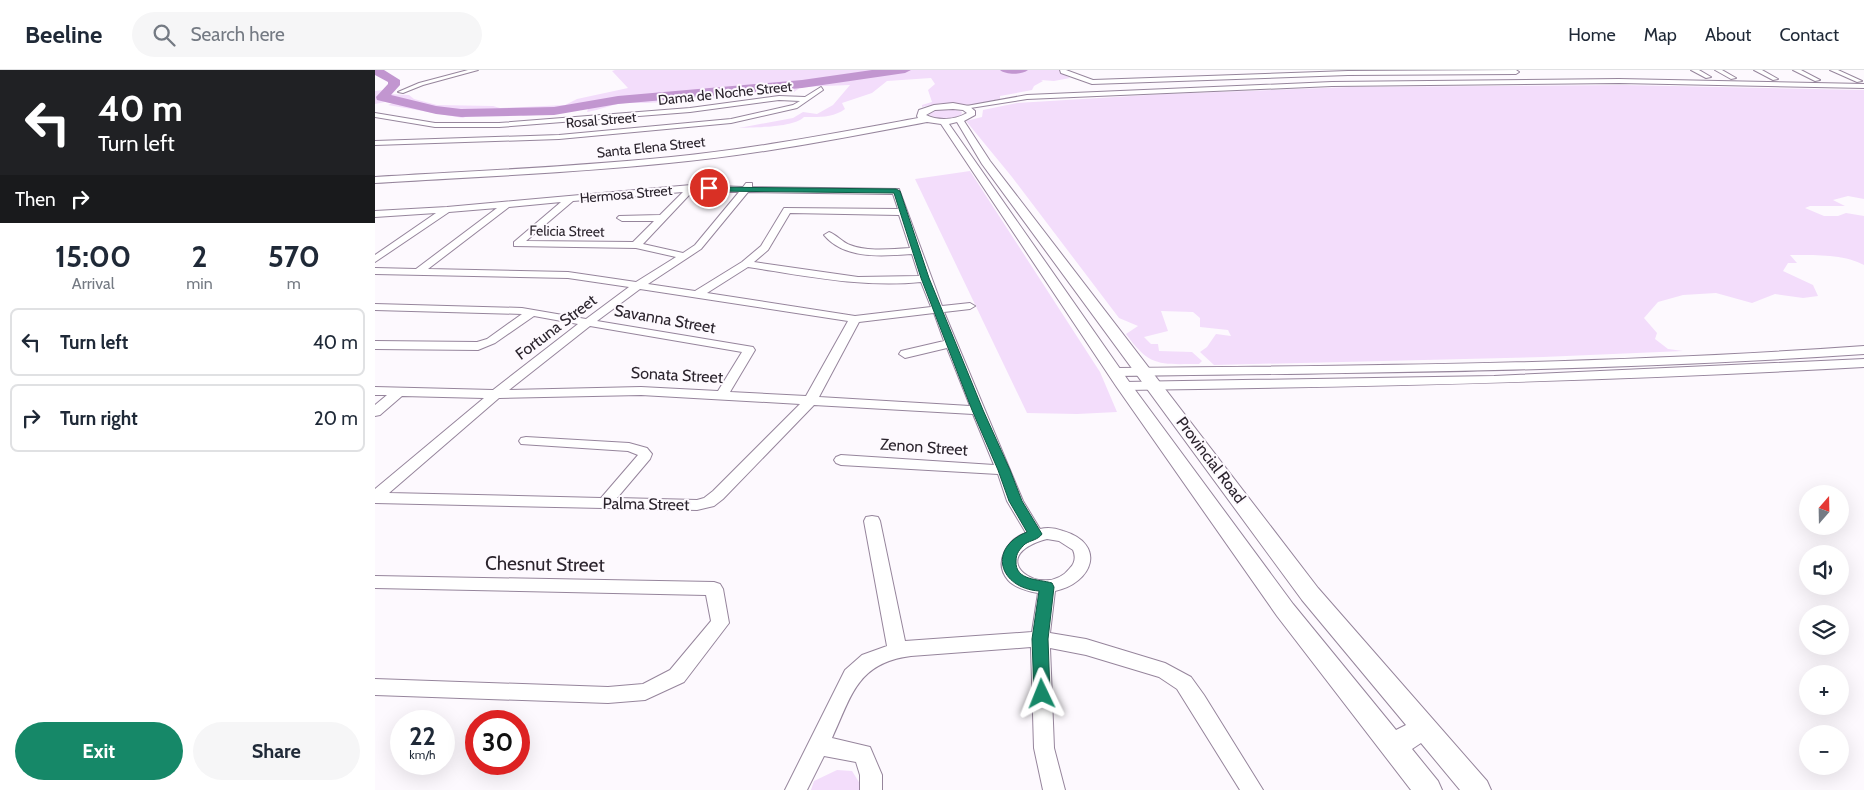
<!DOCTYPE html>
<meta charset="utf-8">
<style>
body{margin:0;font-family:Cabin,sans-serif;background:#f6f6f7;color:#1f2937;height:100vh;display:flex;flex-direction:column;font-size:19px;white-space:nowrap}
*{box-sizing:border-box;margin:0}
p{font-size:16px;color:#747a83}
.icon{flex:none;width:28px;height:28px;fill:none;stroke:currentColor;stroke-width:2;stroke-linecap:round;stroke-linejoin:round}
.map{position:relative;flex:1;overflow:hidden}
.drawer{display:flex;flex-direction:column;background:#fff;width:375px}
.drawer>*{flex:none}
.guide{background:#202124;color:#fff;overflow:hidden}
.needle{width:32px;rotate:20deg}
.tools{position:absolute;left:1424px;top:415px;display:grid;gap:10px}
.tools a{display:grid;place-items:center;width:50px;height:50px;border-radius:50%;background:#fff;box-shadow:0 5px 20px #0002;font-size:25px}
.speed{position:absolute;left:15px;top:640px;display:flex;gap:10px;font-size:25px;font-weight:700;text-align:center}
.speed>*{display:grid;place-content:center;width:65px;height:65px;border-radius:50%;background:#fff;box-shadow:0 5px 20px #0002;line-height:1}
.speed small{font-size:12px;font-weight:400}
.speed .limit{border:8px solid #d22;background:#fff;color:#111}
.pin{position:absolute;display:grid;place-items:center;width:42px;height:42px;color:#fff;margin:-21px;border:2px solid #fff;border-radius:50%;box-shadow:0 1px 5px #0007}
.me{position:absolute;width:55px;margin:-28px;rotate:358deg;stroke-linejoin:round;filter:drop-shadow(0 0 4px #0008)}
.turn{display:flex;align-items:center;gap:18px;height:105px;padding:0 15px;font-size:22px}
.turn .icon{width:65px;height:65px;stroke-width:2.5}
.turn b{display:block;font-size:35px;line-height:42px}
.then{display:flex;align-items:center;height:48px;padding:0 15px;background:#0003;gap:10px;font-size:19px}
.eta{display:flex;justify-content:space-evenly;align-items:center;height:85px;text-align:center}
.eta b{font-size:30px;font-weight:700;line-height:35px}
.primary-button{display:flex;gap:10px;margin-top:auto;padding:10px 15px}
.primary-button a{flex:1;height:58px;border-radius:30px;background:#168868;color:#fff;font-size:20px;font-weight:700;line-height:58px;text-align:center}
.primary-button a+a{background:#f6f6f7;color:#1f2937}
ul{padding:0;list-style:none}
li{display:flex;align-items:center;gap:15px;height:68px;margin:0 10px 8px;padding:0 5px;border:2px solid #e0e1e3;border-radius:8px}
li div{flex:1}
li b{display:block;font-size:19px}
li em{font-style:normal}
header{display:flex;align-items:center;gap:30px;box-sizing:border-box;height:70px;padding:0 25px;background:#fff;border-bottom:1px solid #e0e1e3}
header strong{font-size:24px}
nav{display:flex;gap:28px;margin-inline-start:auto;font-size:18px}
.search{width:350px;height:45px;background:#f6f6f7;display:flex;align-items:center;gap:12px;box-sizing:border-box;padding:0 18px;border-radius:28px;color:#747a83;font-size:19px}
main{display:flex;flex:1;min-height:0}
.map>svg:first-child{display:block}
</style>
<header>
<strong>Beeline</strong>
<div class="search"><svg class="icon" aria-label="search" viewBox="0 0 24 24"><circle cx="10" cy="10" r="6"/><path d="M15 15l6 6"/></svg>Search here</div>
<nav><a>Home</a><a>Map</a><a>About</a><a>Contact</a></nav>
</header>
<main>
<section class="drawer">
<div class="guide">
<div class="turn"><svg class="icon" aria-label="left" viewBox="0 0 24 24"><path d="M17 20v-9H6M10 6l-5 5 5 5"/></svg><div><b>40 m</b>Turn left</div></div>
<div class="then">Then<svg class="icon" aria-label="right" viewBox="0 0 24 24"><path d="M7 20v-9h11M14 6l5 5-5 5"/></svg></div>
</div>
<div class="eta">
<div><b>15:00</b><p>Arrival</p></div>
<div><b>2</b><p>min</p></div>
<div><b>570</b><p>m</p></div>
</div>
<ul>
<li><svg class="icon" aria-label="left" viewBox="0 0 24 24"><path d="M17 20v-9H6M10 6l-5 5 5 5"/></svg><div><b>Turn left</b></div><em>40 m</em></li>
<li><svg class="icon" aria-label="right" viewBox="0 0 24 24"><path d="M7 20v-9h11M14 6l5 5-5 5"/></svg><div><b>Turn right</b></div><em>20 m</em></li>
</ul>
<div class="primary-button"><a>Exit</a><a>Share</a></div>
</section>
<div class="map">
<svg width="1489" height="720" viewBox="0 0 1489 720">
<rect width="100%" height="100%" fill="#fdf9fe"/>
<!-- green -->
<g fill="#f3ddfb">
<path d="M240,0H685L684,1L695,8L679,11L666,10L668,11L659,16L657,20L625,26V29L597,35L567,33L547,37V35L557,32L553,20L560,14L556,8L512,11L497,23L467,33L470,39C458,48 444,47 429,47C418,58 379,57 364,58L418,48L428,42L442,44L458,35L475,15L426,17L419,22L351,24L350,28L339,29L337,26L319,28L318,31L294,30L290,32C277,33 264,33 251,33C237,34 225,40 212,42L213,39H198L190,43L146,46L148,45H95L88,48L13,35L18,33L10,32L0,34V21L8,20L15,24L34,25L39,29L62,35L118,36L125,38L190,35L202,29L253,18L237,1Z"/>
<path d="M1250,15L1489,20V129L1473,126L1458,130L1470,136H1435L1430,138L1449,146H1463L1471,143L1489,146V195C1470,184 1437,185 1415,185L1422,193H1413L1408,201L1438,215L1443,226L1428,228L1400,224L1377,233L1341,223L1308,225L1283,232L1269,248L1282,263L1280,269L1293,279L1308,281L1168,287L839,295L825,282L832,277L841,264L856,266L853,260L825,257V248L818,242L786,241L793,261L769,267L776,274H783L784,281L817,282L827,291L824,294C786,294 775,298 751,264L763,256L744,248L637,107L591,51L607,47L608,40L642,33L789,24L975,17Z"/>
<path d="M563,39H579L587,42L586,45C576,49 564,50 554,45V43Z"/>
<path d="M595,101L725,302L742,342L702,344L652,343L540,109Z"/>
<path d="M462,700L477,701L487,717V720H436L439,711Z"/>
</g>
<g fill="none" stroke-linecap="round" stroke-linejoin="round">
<!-- river -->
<g fill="#c296d0" fill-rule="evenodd">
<path d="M0,0H9L25,10V15L16,25L61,36L86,39L179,37L243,26L427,10L497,0H536L530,3L427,18L243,34L179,45L86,47L61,44L2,30L1,27L13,14V12L0,5Z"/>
<path d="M625,0H653C647,5 631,5 625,0Z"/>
</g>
<!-- minor casing -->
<g stroke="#96859c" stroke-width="2">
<g id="minor">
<path d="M93,0H103L48,15L28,23L23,22L44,13Z"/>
<path d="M685,0H691L718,10L973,1L1141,0L1144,2L1141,4L973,5L717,14L686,3Z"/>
<path d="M1316,0H1324L1336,7L1331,8Z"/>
<path d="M1340,0H1347L1361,8L1356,9Z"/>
<path d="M1379,0H1387L1403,9L1398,10Z"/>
<path d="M1418,0H1426L1445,10L1440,11Z"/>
<path d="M1455,0H1463L1487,11L1482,12Z"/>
<path d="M1244,9L1489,14V18L1244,13L957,16L652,29L589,39L586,37L652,25L957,12Z"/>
<path d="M446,17L448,20L422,38L356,53L184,69L0,75V71L184,65L356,49L418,35L425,31L404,30L315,42L124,57H60L0,47V43L60,53H124L315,38L404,26L430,27Z"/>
<path d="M371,113H377V117L524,119L567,236L595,233L600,236L595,239L569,242L648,431L665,459C673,457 680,458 688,461C732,474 718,513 680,521L675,563L711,569L790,593L816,607L829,625L888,720H865L802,619L784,607L711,585L675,578L679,678L690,720H668L659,678L656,577L536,586C482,593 477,625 457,668L495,677L507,705V720H485V705L481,692L449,686L432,720H410L470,600L487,585L512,576L489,451L491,447L497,446L503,447L505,451L530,571L657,562L663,523C652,521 640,518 633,510C618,493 632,469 651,463L632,431L623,404L466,395L461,393L459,390L461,387L466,385L619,395L598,344L439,335L348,429L339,436L322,440L0,433V419L109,328L27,326L5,345L0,346V335L12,325H0V317L118,320L203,254L159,246L120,273L103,280L0,279V271L102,272L112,269L147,244L0,240V234L147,238L211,249L254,217L193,208L0,204V198L41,199L122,138L74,142L0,192V185L61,143L0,147V141L72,137L316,115L368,117ZM308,122L285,145L244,146L242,148L247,151H279L258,172L151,171L198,131ZM317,122H364L320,175L308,183L268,174ZM373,122L518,124L523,139L409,138L386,176L367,192L320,221L273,214L326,179ZM186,132L139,172V176L261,178L301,187L261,212L193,202L53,199L134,137ZM415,143L524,145L535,178C516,179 493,182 475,175C467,172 462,165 454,162L449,165C470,190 508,186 537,184L544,206L483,207L379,192L393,180ZM373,197C431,206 488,218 546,212L556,237L480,246L332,223ZM265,219L473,251L431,326L355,322L380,280L378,277L222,251ZM559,243L569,271L526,281L524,284L530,288L572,278L595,336L444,327L484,252ZM215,256L367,282L343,321L266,317L134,320ZM266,325L425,334L338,421L329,428L322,430L242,428L275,389L277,384L272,378L254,373L151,367L146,368L144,371L146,374L253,381L263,385L226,428L14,423L124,328ZM672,469L684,471L698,480C701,487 700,493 695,498C669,532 605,487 672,469Z"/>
<path d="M1489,276V284C1240,301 990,303 740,306L734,302L740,298C990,296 1240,294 1489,276Z"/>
<path d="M1489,289V297C1242,311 996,317 749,320L743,316L749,312L1119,306Z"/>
<path d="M0,506L339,512L345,514L348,519L354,553L309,612L270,630L233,633L0,625V609L233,617L268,614L295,600L336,551L331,525L0,518Z"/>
</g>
</g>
<!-- tertiary casing -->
<g stroke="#96859c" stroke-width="2">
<path id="tertiary" d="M578,33L594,36L600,41V45L589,51L615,91L943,518L1112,711L1116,720H1085L1046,673L1037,679L1063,711L1067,720H1036L902,546L741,316L566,54L552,52C467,68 381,85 294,93C197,103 98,107 0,113V107C99,101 197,97 296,87C379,79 461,63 543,48L542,46L544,40L559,35ZM578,39L588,40L592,43C580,50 563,51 551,45L560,40ZM582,52L607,94L927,530L1031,655L1021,660L918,534L755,313L574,54Z"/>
</g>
<!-- minor -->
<use href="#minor" fill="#fff" fill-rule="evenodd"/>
<!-- tertiary -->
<use href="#tertiary" fill="#fff" fill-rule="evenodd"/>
</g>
<!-- route -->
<path fill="#168868" stroke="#0e5844" d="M332,117L521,119L525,121L554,208L608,340L635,400L647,431L667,464C663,470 656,470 650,474C645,479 641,483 641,491C640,511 664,509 677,513L679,517L673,569L675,624L673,628L667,630L661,628L659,624L657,569L664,521C624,518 612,478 652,462L634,431L623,400L597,340L546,208L519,123L334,121L332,120Z"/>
<g text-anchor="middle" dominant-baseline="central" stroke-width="4" stroke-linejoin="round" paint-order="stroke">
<!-- far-street labels -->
<g font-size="14" fill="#2b242d" stroke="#fdf9fe">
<text transform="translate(350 23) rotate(-6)">Dama de Noche Street</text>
<text transform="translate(226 50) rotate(-5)">Rosal Street</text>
<text transform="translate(276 77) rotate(-6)">Santa Elena Street</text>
<text transform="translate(251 124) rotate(-5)">Hermosa Street</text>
<text transform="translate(192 161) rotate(1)">Felicia Street</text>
</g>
<!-- street labels -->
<g font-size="16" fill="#2b242d" stroke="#fdf9fe">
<text transform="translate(290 249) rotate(10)">Savanna Street</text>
<text transform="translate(181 257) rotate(-37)">Fortuna Street</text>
<text transform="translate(302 305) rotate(3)">Sonata Street</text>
<text transform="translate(549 377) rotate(4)">Zenon Street</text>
<text transform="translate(836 390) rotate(53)">Provincial Road</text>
<text transform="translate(271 434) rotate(1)">Palma Street</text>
</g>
<!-- near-street labels -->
<g font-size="19" fill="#2b242d" stroke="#fdf9fe">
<text transform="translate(170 494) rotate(1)">Chesnut Street</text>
</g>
</g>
</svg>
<div class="tools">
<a><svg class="needle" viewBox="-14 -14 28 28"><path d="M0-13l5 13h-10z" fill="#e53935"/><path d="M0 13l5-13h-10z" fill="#747a83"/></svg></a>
<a><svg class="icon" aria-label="sound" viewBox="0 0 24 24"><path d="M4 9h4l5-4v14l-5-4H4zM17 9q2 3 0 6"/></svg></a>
<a><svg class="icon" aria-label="layers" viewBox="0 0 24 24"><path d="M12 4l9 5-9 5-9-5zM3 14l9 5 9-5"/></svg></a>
<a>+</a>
<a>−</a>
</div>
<div class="speed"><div>22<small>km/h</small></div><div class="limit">30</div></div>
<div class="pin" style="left:334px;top:118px;background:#d93025"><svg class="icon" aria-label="arrive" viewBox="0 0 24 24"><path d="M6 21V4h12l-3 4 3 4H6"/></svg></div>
<svg class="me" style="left:667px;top:624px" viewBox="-20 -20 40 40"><path d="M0-17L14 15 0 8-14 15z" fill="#168868" stroke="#fff" stroke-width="4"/></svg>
</div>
</main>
